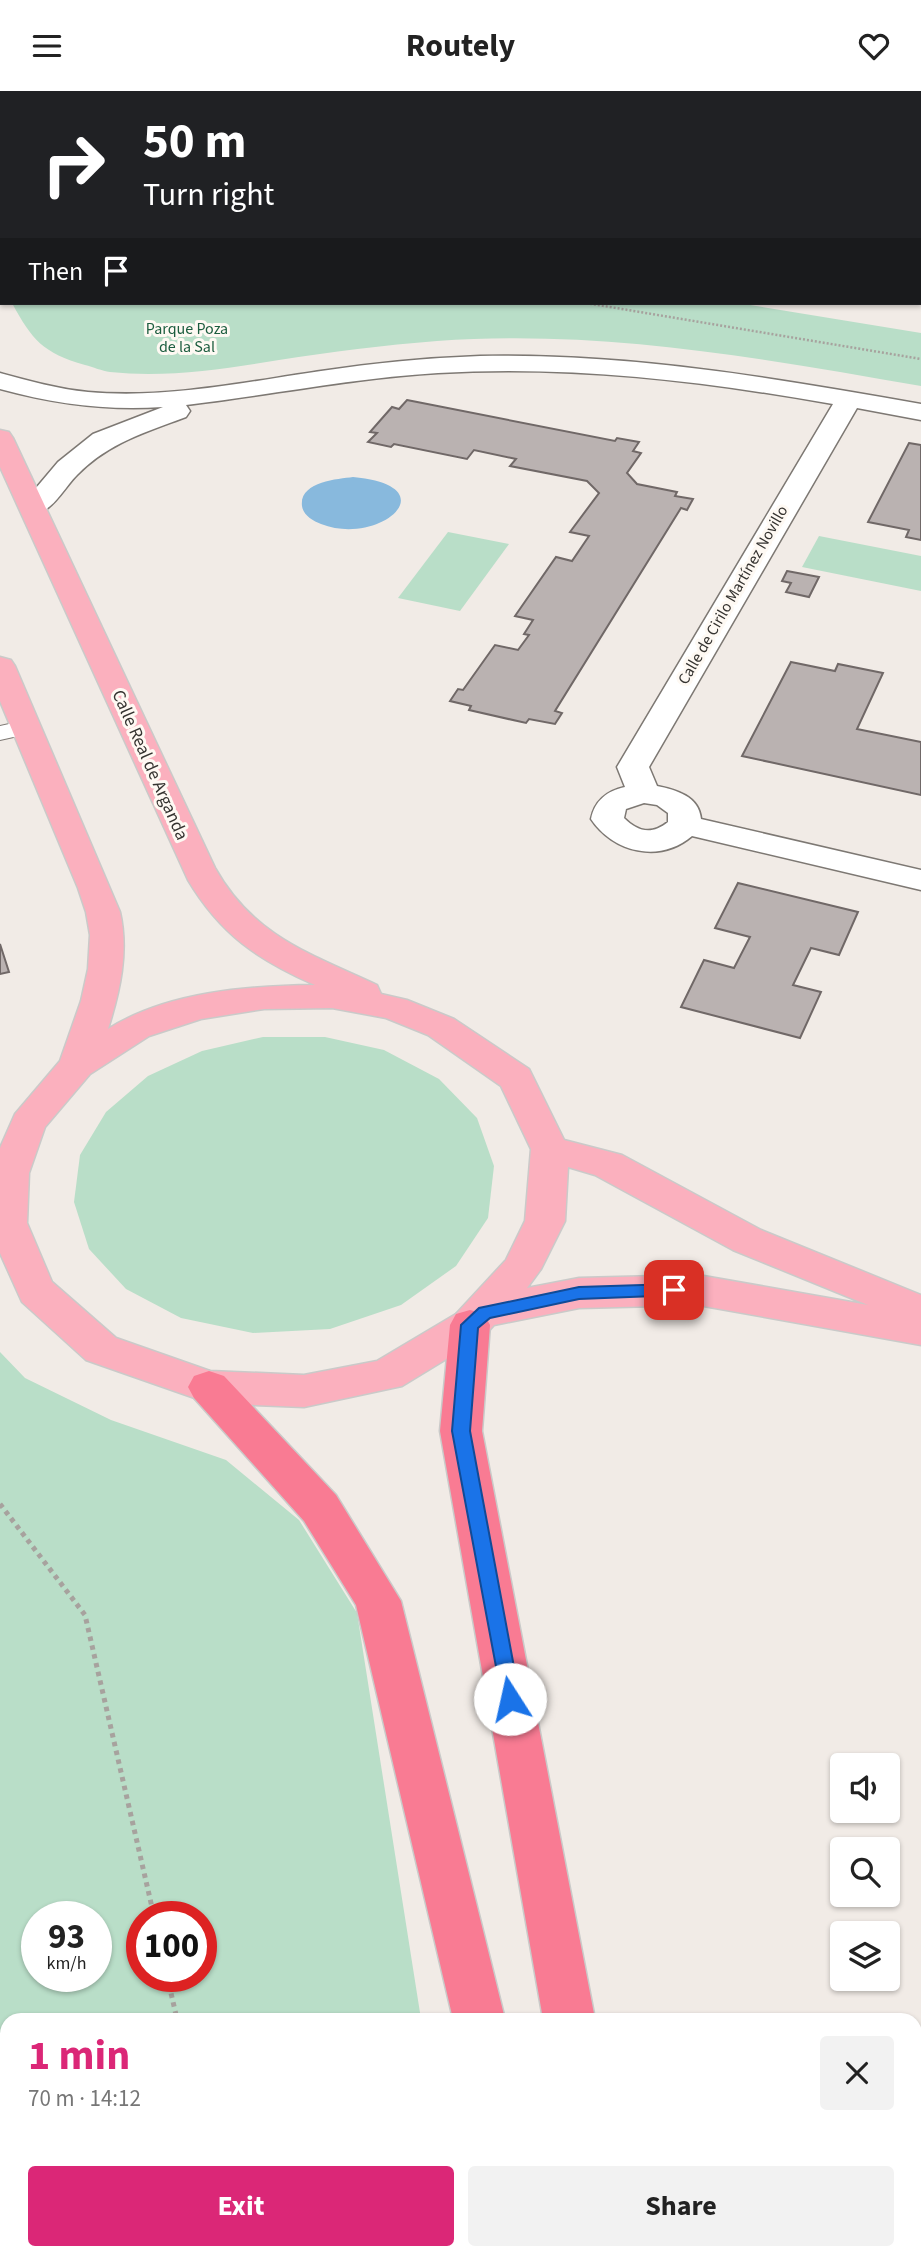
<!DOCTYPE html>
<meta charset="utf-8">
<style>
body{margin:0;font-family:"Source Sans 3",sans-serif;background:#f2f2f2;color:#222;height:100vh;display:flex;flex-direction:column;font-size:26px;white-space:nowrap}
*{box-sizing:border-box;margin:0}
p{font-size:23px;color:#767676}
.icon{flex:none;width:38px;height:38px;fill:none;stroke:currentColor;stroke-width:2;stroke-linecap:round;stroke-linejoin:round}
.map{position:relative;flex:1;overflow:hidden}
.side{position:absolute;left:0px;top:1922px;width:922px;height:247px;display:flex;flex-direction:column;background:#fff;border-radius:21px 21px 0 0;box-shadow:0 2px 5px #0004}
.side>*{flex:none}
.banner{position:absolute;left:0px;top:0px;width:922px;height:214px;box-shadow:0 2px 5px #0004;background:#202124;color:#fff;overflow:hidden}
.buttons{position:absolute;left:830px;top:1662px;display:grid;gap:14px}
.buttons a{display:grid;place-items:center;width:70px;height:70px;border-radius:7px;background:#fff;box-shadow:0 2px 5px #0004;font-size:35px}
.speed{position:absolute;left:21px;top:1810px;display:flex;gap:14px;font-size:35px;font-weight:700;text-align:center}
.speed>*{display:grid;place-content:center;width:91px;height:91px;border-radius:50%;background:#fff;box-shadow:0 2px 5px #0004;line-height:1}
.speed small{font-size:18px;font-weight:400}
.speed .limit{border:10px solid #d22;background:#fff;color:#111}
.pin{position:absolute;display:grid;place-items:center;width:60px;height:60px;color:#fff;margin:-30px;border-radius:14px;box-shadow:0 4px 10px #0006}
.me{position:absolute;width:77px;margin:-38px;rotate:350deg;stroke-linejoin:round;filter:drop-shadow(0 0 5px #0008)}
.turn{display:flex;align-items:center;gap:24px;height:147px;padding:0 28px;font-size:32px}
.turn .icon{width:91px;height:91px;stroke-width:2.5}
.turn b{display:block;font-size:49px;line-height:60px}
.then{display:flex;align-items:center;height:66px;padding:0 28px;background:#0003;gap:14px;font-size:26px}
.round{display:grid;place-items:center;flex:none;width:74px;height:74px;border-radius:7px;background:#f2f2f2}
.summary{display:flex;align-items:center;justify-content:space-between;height:119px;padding:0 28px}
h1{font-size:42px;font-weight:700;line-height:52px;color:#db2777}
.action{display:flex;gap:14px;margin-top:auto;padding:14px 28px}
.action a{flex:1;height:80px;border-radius:7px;background:#db2777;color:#fff;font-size:28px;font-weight:700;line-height:80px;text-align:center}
.action a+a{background:#f2f2f2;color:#222}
header{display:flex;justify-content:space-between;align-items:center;height:91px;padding:0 28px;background:#fff;font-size:32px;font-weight:700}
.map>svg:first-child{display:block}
</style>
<header><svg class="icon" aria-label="menu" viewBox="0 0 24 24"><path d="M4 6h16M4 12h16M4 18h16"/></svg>Routely<svg class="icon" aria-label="heart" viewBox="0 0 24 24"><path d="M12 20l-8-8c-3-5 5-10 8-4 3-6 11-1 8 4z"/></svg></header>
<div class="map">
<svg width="921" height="2167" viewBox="0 0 921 2167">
<rect width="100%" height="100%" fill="#f1ebe6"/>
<!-- green -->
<g fill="#b9dec8" fill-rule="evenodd">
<path d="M12,212H738L921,242V295C761,267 600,238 437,250C384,254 331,261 279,269C223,278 167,287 110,281C102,280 93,276 85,274C43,262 32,249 12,212Z"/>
<path d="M448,441L509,453L460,520L398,507Z"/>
<path d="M819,445L921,465V500L802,476Z"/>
<path d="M263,946H325L384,959L439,988L477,1027L494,1075L488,1127L456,1175L401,1214L330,1238L253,1242L181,1227L126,1198L89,1158L74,1111L80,1064L106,1021L148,985L202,960Z"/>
<path d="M0,1261L25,1287L111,1329L226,1369L299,1429L357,1522L421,1928H7V2161H458V2167H0ZM96,1825V1885H37V1825ZM201,1825V1885H142V1825Z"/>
</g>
<!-- water -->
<path fill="#88b9dd" d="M353,386C450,395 379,456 321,433C313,430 303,424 302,415C299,391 337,388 353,386Z"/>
<!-- building -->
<g fill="#bab2b1" stroke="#706867" stroke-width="2">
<path d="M704,0H784L783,2Z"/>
<path d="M407,309L615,350L617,347L639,351L633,360L641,362L627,382L637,393L677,401L675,405L693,408L687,419L681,417L555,620L562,622L555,633L529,628L526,632L469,619L471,615L450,610L458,598L463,599L495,554L518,559L529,544L524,543L533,529L515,525L556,466L572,470L589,445L570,441L599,402L587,390L510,375L516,368L474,359L467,368L394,353L391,356L368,351L377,342L370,341L392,316L399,318Z"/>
<path d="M909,352L921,354V449L906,446L909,439L868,431Z"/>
<path d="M787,480L819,486L809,506L786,501L791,492L782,490Z"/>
<path d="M791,571L835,580L838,573L883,582L857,638L921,651V704L742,665Z"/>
<path d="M738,792L858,821L839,864L811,857L793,894L821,901L800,947L681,916L704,869L734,877L750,846L715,837Z"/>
<path d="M0,853L9,881L0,883Z"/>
</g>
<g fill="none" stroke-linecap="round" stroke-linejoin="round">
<!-- service casing -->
<g stroke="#7d7873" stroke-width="2">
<g id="service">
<path d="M70,0H88L69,2Z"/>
<path d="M27,629L36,631L39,636L36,641L0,649V635Z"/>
</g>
</g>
<!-- minor casing -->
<g stroke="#7d7873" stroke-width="3">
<g id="minor">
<path d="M489,0H519L520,2H490Z"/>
<rect x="920" y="56" width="1" height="14"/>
<path d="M480,265C629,262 775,287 921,313V329L857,317L649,676L657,695C676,699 699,705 701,728L921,779V799L692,745C659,773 613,761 591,728C595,709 607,700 625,696L617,676L833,313C702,290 571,274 438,282C354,287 270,304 186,314L190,320L186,326C146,341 108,352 77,384C61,400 50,428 24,422L20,416L58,371L93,343L163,316C107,320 55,313 0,298V282C30,290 58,298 88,301C166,308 245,291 321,280C374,272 426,267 480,265ZM644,712L657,714L668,722V731C652,744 638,741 624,727L626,718Z"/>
</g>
</g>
<!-- primary casing -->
<g stroke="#cacac9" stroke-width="3">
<path id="primary" d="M0,339L9,341L13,347L215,777C253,845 310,863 377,894L381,903L407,909L454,928L529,978L564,1049L622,1064L761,1139L921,1204V1254L698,1214L579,1217L494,1234L484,1245L402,1295L304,1316L209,1312L86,1269L22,1211L0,1162V1057L15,1023L60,970L81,910L88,878L90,844L86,821L78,797L0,610V566L11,569L15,575L120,821C129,861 120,900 108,938C167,901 246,895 315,894C257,868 221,844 188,789L0,376ZM332,917L386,927L428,944L501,995L531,1058L525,1130L506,1169L456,1223L377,1270L304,1284L210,1280L116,1247L52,1191L27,1132L29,1082L45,1036L90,983L149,945L201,928L264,918ZM568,1076L595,1084L733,1159L868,1214L698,1184L579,1187L527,1197L541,1178L565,1130Z"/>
</g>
<!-- motorway casing -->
<g stroke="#cacac9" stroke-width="3">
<g id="motorway">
<path d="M470,1219L484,1223L490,1234L482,1340L595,1928H543L440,1340L450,1234L456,1223Z"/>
<path d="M209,1280L224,1285L336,1404L401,1510L505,1928H453L356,1514L304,1430L194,1307L188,1296L194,1285Z"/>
<path d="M498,2161H554L555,2167H499Z"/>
<path d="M593,2161H649L650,2167H594Z"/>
</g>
</g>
<!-- path-far1 -->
<g stroke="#a7a29e" stroke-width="2.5" stroke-dasharray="2 2" stroke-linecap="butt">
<path d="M344,0L356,2"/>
<path d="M0,9L2,11"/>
<path d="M586,212L921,268"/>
</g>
<!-- path -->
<g stroke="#a7a29e" stroke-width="5" stroke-dasharray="4.5 4.5" stroke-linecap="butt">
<path d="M0,1413L85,1524L154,1825"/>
<path d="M167,1885L177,1928"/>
<path d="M192,2161V2167"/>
</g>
<!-- service -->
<use href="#service" fill="#fff" fill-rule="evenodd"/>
<!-- minor -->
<use href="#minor" fill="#fff" fill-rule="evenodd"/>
<!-- primary -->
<use href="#primary" fill="#fbb0be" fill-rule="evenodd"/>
<!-- motorway -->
<use href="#motorway" fill="#f97b93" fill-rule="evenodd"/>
</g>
<!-- route -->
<path fill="#1a73e8" stroke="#114b97" stroke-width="2" d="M674,1193L680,1195L682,1199L680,1204L579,1208L490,1227L478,1237L470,1340L520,1608L517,1613L510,1616L503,1613L452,1340L461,1234L479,1217L579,1196Z"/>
<g text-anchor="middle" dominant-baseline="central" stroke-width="6" stroke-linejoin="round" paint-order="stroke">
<!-- far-park labels -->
<g font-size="16" fill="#1c5d3f" stroke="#fef9f3">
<text x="187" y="238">Parque Poza<tspan x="187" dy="18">de la Sal</tspan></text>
</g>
<!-- far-street labels -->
<g font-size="16" fill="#353330" stroke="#fef9f3">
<text transform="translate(733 504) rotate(-60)">Calle de Cirilo Martínez Novillo</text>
</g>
<!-- street labels -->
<g font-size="18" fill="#353330" stroke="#fef9f3">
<text transform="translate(150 674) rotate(66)">Calle Real de Arganda</text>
</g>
</g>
</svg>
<div class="buttons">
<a><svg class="icon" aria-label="sound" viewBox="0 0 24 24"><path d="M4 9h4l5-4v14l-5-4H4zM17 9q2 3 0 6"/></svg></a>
<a><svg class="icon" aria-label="search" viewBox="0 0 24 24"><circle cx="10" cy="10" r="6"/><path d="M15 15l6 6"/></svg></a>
<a><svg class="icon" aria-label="layers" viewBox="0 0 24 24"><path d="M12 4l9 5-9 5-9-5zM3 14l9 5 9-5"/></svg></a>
</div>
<div class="speed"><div>93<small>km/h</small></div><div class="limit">100</div></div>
<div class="pin" style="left:674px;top:1199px;background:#d93025"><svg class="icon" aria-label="arrive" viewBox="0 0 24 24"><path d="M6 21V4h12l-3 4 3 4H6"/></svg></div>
<svg class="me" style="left:510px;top:1608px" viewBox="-20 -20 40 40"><circle r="19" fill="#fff"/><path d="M0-13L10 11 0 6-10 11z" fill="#1a73e8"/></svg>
<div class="banner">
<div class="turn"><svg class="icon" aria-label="right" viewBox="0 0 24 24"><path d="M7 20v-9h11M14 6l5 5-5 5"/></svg><div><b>50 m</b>Turn right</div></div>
<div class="then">Then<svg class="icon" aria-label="arrive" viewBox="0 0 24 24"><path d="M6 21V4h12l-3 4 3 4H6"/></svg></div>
</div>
<section class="side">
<div class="summary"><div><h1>1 min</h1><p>70 m · 14:12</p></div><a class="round"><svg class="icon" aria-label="close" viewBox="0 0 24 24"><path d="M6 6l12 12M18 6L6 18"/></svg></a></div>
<div class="action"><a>Exit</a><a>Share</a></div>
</section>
</div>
